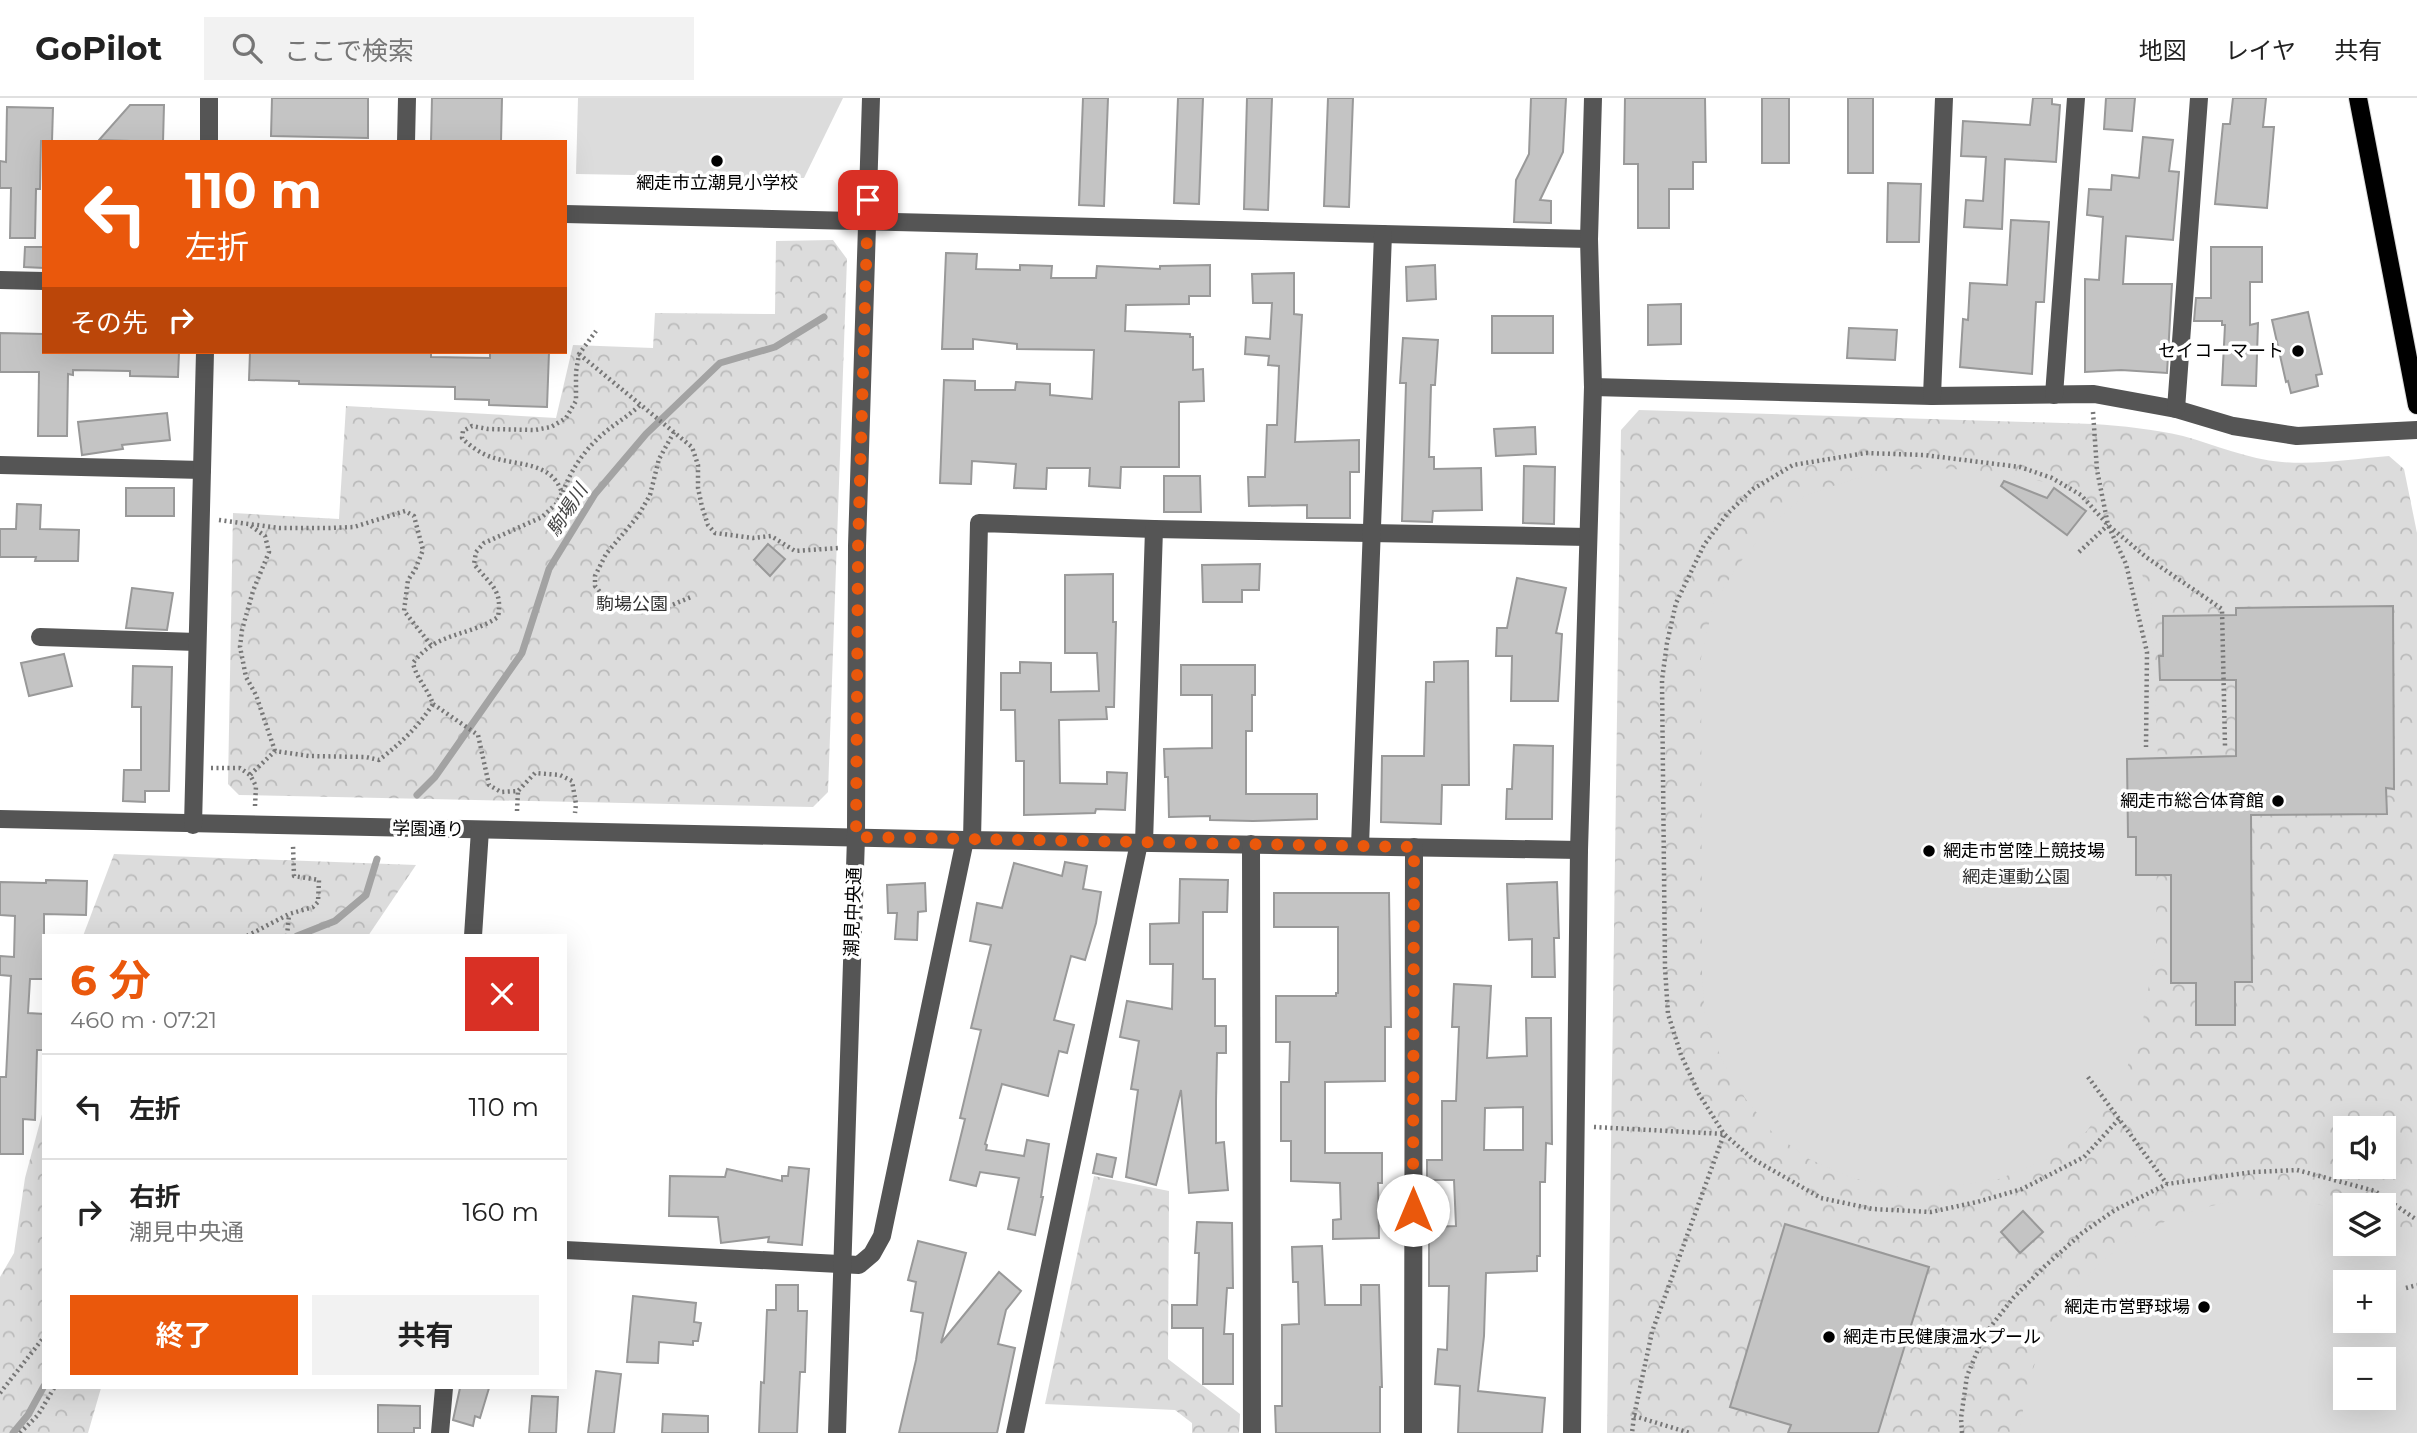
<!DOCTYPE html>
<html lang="ja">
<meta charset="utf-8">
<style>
body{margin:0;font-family:Montserrat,"Noto Sans JP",sans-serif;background:#f2f2f2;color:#222;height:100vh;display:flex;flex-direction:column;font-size:26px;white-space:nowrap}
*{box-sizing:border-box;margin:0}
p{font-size:23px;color:#767676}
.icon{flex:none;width:38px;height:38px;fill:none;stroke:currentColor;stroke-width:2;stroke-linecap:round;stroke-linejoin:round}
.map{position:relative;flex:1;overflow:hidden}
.details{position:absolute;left:42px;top:836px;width:525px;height:455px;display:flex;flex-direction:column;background:#fff;border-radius:0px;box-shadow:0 7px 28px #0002}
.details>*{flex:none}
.guide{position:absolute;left:42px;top:42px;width:525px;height:214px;border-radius:0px;box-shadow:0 7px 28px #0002;background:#ea580c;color:#fff;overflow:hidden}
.buttons{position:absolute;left:2333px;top:1018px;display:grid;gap:14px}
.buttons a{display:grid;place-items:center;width:63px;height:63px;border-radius:0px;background:#fff;box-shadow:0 7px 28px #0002;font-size:35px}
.pin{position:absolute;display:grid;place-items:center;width:60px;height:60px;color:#fff;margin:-30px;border-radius:14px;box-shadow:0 4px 10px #0006}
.me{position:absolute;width:77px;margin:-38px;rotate:0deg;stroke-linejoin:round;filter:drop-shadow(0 0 5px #0008)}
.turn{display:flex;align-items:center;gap:24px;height:147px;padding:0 28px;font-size:32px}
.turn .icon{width:91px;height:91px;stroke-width:2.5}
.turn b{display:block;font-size:49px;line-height:60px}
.then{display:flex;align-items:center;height:66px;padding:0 28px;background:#0003;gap:14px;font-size:26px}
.round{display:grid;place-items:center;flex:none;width:74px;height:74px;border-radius:0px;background:#f2f2f2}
.summary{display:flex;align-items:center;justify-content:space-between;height:119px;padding:0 28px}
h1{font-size:42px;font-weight:700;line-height:52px;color:#ea580c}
.action{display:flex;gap:14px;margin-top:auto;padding:14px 28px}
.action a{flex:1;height:80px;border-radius:0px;background:#ea580c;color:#fff;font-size:28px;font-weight:700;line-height:80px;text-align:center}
.action a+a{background:#f2f2f2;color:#222}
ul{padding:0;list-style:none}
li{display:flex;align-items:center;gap:21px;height:105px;padding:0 28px;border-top:2px solid #e0e0e0}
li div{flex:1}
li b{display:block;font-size:26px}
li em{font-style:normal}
header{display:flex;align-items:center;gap:42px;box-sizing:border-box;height:98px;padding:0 35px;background:#fff;border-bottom:2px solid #e0e0e0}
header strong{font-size:33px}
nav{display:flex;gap:38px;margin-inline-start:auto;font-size:24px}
.search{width:490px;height:63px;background:#f2f2f2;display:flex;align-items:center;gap:18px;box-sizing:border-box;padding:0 24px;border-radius:0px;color:#767676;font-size:26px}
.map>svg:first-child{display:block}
</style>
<header>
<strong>GoPilot</strong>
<div class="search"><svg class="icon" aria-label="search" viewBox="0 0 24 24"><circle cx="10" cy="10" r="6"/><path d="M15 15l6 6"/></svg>ここで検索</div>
<nav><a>地図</a><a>レイヤ</a><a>共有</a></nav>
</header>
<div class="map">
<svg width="2417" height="1335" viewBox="0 0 2417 1335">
<defs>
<pattern id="park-crowns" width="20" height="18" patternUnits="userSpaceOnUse" patternTransform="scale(1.75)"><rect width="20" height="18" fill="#dcdcdc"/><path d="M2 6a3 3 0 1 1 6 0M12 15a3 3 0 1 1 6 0" fill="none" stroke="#bbb"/></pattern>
</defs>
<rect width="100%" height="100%" fill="#fff"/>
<!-- park -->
<g fill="url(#park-crowns)" fill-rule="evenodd">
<path d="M833,142L847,161L828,694L813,709L239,697L228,686L233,415L339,421L346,308L556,320L573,247L653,250L655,215L775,216L776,143Z"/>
<path d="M1639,312L2093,326C2123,328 2153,331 2183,338C2216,347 2247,361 2282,364C2317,367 2353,361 2389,358L2404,371L2417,435V1335H1607L1621,332ZM2345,1031H2384V1069H2345ZM2345,1108H2384V1146H2345ZM2345,1185H2384V1223H2345ZM2345,1262H2384V1300H2345Z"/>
<path d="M114,756L416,767L368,838H83Z"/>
<path d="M44,1009V1290H101L88,1335H0V1179L14,1155L25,1080Z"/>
<path d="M1094,1078L1169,1093L1168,1261L1240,1316L1239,1335H1192V1325L1175,1312L1045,1306Z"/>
</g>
<!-- pitch -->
<g fill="#dcdcdc" fill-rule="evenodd">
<path d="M578,0H843L804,80L576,76Z"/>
<path d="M1940,370L1979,373L2052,385L2079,402L2140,471L2151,500L2158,660L2156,847L2143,922L2125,976L2087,1033L2052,1059L1999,1081L1958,1087L1900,1089L1852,1080L1809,1061L1772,1034L1745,1000L1722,962L1705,921L1702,877L1701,560L1713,507L1738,467L1770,427L1806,397L1851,382L1892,372Z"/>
<path d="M2260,1100L2291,1101L2345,1112V1146H2384V1128L2407,1139L2417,1149V1335H2020C2033,1199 2125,1112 2260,1100ZM2345,1185H2384V1223H2345ZM2345,1262H2384V1300H2345Z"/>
</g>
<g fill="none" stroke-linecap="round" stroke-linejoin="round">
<!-- stream -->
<g stroke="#a3a3a3" stroke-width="7">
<path d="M417,697L435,679L522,555L549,471L595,396L646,336L720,265L775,249L824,219"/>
<path d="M297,838L335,823L366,797L377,761"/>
<path d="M13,1335L28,1317L44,1288"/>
</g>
</g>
<!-- building -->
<g fill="#c4c4c4" stroke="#999" stroke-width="2" fill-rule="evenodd">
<path d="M272,0H368V40L271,38Z"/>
<path d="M432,0H502L501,44H431Z"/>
<path d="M1083,0H1108L1104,108L1079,107Z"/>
<path d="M1178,0H1203L1199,106L1174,105Z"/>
<path d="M1247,0H1272L1268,112L1244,111Z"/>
<path d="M1328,0H1353L1349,109L1324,108Z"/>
<path d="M1531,0H1566L1563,54L1540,102L1551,103V125L1514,124L1516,82L1529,56Z"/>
<path d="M1625,0H1705L1706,64H1693V91H1669V130H1638V66H1624Z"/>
<rect x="1762" y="0" width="27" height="65"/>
<rect x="1848" y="0" width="25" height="75"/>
<path d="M2033,0H2052V6L2060,7L2056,64L2005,61L2002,131L1964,129L1966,102L1983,103L1986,59L1961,58L1963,23L2030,27Z"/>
<path d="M2106,0H2135L2132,33L2104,31Z"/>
<path d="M2233,0H2266L2263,29H2274L2267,110L2215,106L2223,26H2230Z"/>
<path d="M130,7H164L163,44L99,42Z"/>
<path d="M7,9L53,10L52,43H41L40,91H36L35,140H10L11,90H0V63L6,64Z"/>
<path d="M2143,39L2173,42L2169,73L2179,74L2173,142L2126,138L2123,186H2172L2167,275L2121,272L2085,274V181L2099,182L2103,119L2087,117L2089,91L2111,92L2112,77L2139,80Z"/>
<path d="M1888,85L1921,86L1919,144H1887Z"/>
<path d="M2011,122L2049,124L2044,204H2036L2032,276L1960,269L1963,221L1968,222L1970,185L2007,187Z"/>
<path d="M25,149H44V170L24,169Z"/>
<path d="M2211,149H2262V184H2250V227L2258,225L2256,288L2222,287L2225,227H2222V223H2194L2196,200H2211Z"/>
<path d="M946,155L977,156L976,171L1020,172V167L1052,168L1051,180H1096L1097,168L1160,171V168L1210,167V198H1189V206L1126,207L1125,233L1190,236V239H1193V272L1203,271L1204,303L1179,304V369H1121L1120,390L1089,388L1090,370H1047L1046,391L1014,390L1016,366L972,363L971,386L940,385L944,282L975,283V292H1015L1016,284L1050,286V297L1092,301L1094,252L1017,251V246L973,241V251H942Z"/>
<path d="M1435,167L1436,201L1407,203L1406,169Z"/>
<path d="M1294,175V216L1302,217L1295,344L1359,342V374H1350V420H1307V407L1249,408L1248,379H1265L1267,327H1277L1279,268L1268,267L1269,258L1245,256L1246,239L1270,241L1272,205H1253L1252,176Z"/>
<path d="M1681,206V246L1648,247V207Z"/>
<path d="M2308,214L2322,276L2316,277L2318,288L2291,295L2288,283L2286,284L2272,222Z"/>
<rect x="1492" y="218" width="61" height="37"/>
<path d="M1849,230L1897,232L1895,262L1847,260Z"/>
<path d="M0,235L44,236V254H179L178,279L130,278V273L73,272V277L68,276L67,338H38L39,274H0Z"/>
<path d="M1403,240L1438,242L1435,287H1431L1429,359H1434V371L1481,370L1482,412L1433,413L1432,424L1402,423L1406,285H1400Z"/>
<path d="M250,254H431V259L490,260V254H549L547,309L489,307V302L455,301V289L299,286V283L249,282Z"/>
<path d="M167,315L170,342L122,347L123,351L82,357L78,324Z"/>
<path d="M1535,329L1536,356L1496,358L1494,331Z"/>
<path d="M1524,368L1555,369L1554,426L1523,425Z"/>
<path d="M1164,378H1200L1201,414H1164Z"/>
<path d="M2004,383L2047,400L2054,390L2086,413L2067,437L2001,388Z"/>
<rect x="126" y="390" width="48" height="28"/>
<path d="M17,406L41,407L40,431L79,432L78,463H35L36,459H0V431H16Z"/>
<path d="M768,446L785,461L770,478L754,462Z"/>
<path d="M1260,466L1259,492H1242V504H1203L1202,467Z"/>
<path d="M1113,476V524H1116L1114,609H1106L1107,621L1059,622L1060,685L1107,686V674L1127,675L1125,712L1096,711L1095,715L1024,717V663H1016L1015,612H1001V575H1020V564L1051,565V594L1099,593L1097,555H1065V477Z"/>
<path d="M1517,480L1566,490L1556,535L1562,536L1558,603H1511L1512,558H1496L1497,530H1507Z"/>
<path d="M132,490L173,495L167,532L126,530Z"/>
<path d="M2393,508L2394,691L2386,690L2387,716L2251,717L2252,884H2235V927H2196V885H2171V777H2136V739H2128L2127,661L2236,658V582H2160L2159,558H2163V518L2236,517V510Z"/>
<path d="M64,556L72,588L29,598L21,565Z"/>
<path d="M1468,563L1469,687H1442L1441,726L1381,724L1382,658H1424L1426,584H1434V564Z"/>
<path d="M1181,567H1255V597H1252V633H1246V696H1317V721L1253,723L1210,722V718L1169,719L1168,679H1165L1164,651L1212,650V597H1181Z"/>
<path d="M133,568L172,569L169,693H145V704L123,703L124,672H141V609H132Z"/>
<path d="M1514,647L1553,648L1552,721H1506L1507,691H1512Z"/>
<path d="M1065,764L1087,768L1083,791L1101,794L1096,825L1085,862L1071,858L1054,922L1074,927L1067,955L1059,953L1048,998L1002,986L985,1046L987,1047L986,1052L1024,1058L1027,1042L1049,1046L1041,1099H1043L1035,1137L1008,1131L1019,1080L980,1074L976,1088L950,1082L965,1021L960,1020L981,932L971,930L991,847L970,843L977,805L1002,810L1014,765L1062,778Z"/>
<path d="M1180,781L1228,782L1227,814H1203V881H1215V928H1226V955H1217L1216,1003V1045L1224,1044L1228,1092L1189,1095L1181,992L1156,1087L1126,1079L1138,992L1131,991L1139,943L1120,939L1127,903L1172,911L1173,866H1150V826L1179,825Z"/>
<path d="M46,782L87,783L86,817L44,816V881H30L28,915L44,916V952H37L35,1022L23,1021V1056H0V979H6L11,878L0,877V858L14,859L15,818L0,817V784L46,785Z"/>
<path d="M1557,784L1559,840H1554L1555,879H1532V841L1509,842L1507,786Z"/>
<path d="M925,785L926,813L918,814L917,842L895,841L897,815H888L887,787Z"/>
<path d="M1274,795H1389L1391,929H1385V983L1325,984V1055H1382V1085H1378L1379,1140L1333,1141V1122L1341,1121L1340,1085L1291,1083V1043H1281V984H1289L1290,944H1276V898H1336V895H1338V829H1274Z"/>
<path d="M1454,886L1491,888L1487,960L1527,958L1526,920H1551L1552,1046L1546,1045L1545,1084H1540V1158H1537V1173L1486,1175L1484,1238L1478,1293L1545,1300L1542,1335H1458L1460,1288L1435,1286L1438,1251L1447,1252L1449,1188H1429V1129L1456,1128L1454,1082H1427V1062H1442V1003H1456L1459,929H1452ZM1523,1009V1052H1484L1485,1010Z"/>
<path d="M1097,1056L1116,1060L1112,1079L1093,1075Z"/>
<path d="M789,1069L809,1071L802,1147L768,1144L769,1139L721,1145L718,1119L669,1118L670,1078L725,1079L727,1071L782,1083V1078H788Z"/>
<path d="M2023,1113L2043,1134L2020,1155L2001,1134Z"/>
<path d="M1197,1124L1232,1125L1233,1190H1227L1224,1236H1233V1286H1203V1230H1172V1207H1197L1199,1155H1195Z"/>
<path d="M1785,1126L1929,1169L1878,1335H1788L1791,1327L1730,1309Z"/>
<path d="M918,1143L966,1155L941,1245L999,1174L1021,1193L1006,1212L998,1246L1015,1250L997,1335H899L916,1262L923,1215L911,1213L916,1184L908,1182Z"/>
<path d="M1322,1148L1325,1207H1361V1187H1379L1382,1289H1380V1335H1276L1275,1308H1282V1227L1299,1226L1298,1184H1293L1292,1149Z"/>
<path d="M776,1187H798V1213H807L805,1274H800L797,1335H759L761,1284L764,1285L767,1212H776Z"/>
<path d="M633,1198L696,1205L694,1224L701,1225L698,1243H693V1247L659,1244L658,1265L627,1264Z"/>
<path d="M596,1273L621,1276L614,1335H588Z"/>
<path d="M460,1290H489L480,1320L475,1318L473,1328L453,1322Z"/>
<path d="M532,1298L558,1299L556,1335H529Z"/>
<path d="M378,1307L420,1308V1330H414V1335H378Z"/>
<path d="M663,1316L708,1318V1335H662Z"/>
</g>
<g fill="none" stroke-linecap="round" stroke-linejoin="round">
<!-- major casing -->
<g stroke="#dbdbdb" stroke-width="20">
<path id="major" d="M2358,0L2417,307"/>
</g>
<!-- path -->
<g stroke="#777" stroke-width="4.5" stroke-dasharray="2 3.5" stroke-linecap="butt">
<path d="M579,256L692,349L698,367V390L702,409L708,427L715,435L753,440L771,438L795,453L839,450"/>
<path d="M2093,314L2097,372L2108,427L2126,466L2147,554L2146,649"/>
<path d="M674,334L659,361L650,397L638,418L606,456L595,478V488L606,501L641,514L660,512L691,499"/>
<path d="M563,394C572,369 588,347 609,331C619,323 630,317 640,307"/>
<path d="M219,422L279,430H330L354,429L405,413L414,418L423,452L415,472L408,482L404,513L431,547"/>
<path d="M251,428L265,438L269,454L253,493L242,532L240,549L246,579L256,597L275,653"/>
<path d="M2079,454L2108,427"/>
<path d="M433,606L478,637L489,687L501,694L518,693L535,675L560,677L572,683L576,706L575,715"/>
<path d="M211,670H240L250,677"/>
<path d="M255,708L256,688L250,677L275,653L309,658L366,659L379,662C400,646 418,629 433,606C427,589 417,582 413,565C437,533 469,539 498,519C503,491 490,487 474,466L476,454L484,445L542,419L556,406L562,395C552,363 517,368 491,359C480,355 470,348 462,340L463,333L472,328L488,331L535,332L551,329L566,320L576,303V274L579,256L596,233"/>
<path d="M517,713L518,693"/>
<path d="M247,838L289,816L313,809L318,804L319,782L294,778L293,747"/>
<path d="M287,838L289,817"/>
<path d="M2088,979L2167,1086"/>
<path d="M2119,1021L2084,1059L2022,1091L1977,1104L1931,1114L1873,1111L1821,1100L1753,1061L1724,1036L1699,996L1681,957L1668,916L1665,870L1662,582L1667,545L1676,505L1704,447L1727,416L1753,391L1793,367L1866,355L1924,357L2020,369L2052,380L2081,397L2108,427L2146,459L2222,511L2225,648"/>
<path d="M1594,1029L1724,1036L1652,1234L1634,1318L1632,1335"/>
<path d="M2406,1190L2417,1187"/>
<path d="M0,1295L44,1239"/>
<path d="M1634,1318L1690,1335"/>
<path d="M20,1335L38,1317L54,1290"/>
<path d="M1962,1335L1961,1320L1967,1278L1984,1237L2014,1199L2044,1169L2082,1135L2115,1112L2167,1086L2253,1074L2297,1072L2375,1093L2417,1122"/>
</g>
<!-- minor -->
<g stroke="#555" stroke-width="18">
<path d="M209,44V0"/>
<path d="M406,44L407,0"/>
<path d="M565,116L1589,141"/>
<path d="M0,182L44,183"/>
<path d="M1593,289L1932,298L2094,296L2176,311L2233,328L2297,338L2417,332"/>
<path d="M2054,297L2076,0"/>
<path d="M1932,298L1944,0"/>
<path d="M2176,311L2199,0"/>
<path d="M0,367L202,372"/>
<path d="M40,539L197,544"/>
<path d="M0,721L965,742L1579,752"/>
<path d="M193,727L205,254"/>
<path d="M972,742L979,425L1154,431L1588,439"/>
<path d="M1144,745L1154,431"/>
<path d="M1251,746L1252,1335"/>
<path d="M1360,748L1383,136"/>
<path d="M473,838L480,732"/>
<path d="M565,1152L859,1167L872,1156L882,1138L965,742"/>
<path d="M440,1335L444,1290"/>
<path d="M837,1335L856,739L857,448L871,0"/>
<path d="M1015,1335L1139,745"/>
<path d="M1413,1335L1414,749"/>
<path d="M1572,1335L1579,752L1593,289L1589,141L1593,0"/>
</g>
<!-- major -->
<use href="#major" stroke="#000" stroke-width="18"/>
</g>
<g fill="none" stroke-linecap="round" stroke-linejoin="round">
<!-- route -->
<path stroke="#ea580c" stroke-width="12" stroke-dasharray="0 21.6" d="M868,102L858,448L856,739L1414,749L1413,1112"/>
</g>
<!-- markers -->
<g fill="#000" stroke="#fff" stroke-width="2.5">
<circle cx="717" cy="63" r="7"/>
<circle cx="2298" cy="253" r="7"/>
<circle cx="2278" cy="703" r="7"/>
<circle cx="1929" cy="753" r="7"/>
<circle cx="2204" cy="1209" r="7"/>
<circle cx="1829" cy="1239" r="7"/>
</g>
<g text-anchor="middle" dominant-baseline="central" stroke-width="7" stroke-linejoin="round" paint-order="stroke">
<!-- poi labels -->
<g font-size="18" fill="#000" stroke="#fff" text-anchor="end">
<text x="717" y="85" text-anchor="middle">網走市立潮見小学校</text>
<text x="2284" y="253">セイコーマート</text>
<text x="2264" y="703">網走市総合体育館</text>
<text x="1943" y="753" text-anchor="start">網走市営陸上競技場</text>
<text x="2190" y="1209">網走市営野球場</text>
<text x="1843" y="1239" text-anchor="start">網走市民健康温水プール</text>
</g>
<!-- park labels -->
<g font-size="18" fill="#333" stroke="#fff">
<text x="632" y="506">駒場公園</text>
<text x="2016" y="779">網走運動公園</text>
</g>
<!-- street labels -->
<g font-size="18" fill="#000" stroke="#fff">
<text transform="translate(428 731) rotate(1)">学園通り</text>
<text transform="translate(853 814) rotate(-88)">潮見中央通</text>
</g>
<!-- water labels -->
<g font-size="19" font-style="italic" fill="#444" stroke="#fff">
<text transform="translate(567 412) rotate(-57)">駒場川</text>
</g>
</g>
</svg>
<div class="buttons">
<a><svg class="icon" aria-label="sound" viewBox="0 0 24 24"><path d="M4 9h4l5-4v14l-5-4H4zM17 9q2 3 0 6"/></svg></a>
<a><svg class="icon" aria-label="layers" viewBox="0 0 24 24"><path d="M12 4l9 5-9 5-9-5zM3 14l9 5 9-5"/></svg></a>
<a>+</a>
<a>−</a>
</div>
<div class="pin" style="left:868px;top:102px;background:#d93025"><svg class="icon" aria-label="arrive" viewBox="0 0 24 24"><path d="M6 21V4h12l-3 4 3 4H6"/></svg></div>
<svg class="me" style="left:1413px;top:1112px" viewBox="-20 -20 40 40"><circle r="19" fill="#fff"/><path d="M0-13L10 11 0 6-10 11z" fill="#ea580c"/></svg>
<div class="guide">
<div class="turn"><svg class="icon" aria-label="left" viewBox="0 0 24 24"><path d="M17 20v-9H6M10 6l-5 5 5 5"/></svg><div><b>110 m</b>左折</div></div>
<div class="then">その先<svg class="icon" aria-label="right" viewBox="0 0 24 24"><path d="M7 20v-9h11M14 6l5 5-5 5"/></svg></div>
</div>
<section class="details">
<div class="summary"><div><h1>6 分</h1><p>460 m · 07:21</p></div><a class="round" style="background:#d93025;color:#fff"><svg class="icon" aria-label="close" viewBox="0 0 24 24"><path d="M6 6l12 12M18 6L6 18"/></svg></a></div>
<ul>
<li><svg class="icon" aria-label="left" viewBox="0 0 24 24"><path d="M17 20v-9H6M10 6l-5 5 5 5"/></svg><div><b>左折</b></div><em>110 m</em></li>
<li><svg class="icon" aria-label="right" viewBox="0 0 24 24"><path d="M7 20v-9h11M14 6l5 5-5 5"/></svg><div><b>右折</b><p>潮見中央通</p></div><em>160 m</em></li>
</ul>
<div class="action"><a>終了</a><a>共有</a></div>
</section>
</div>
